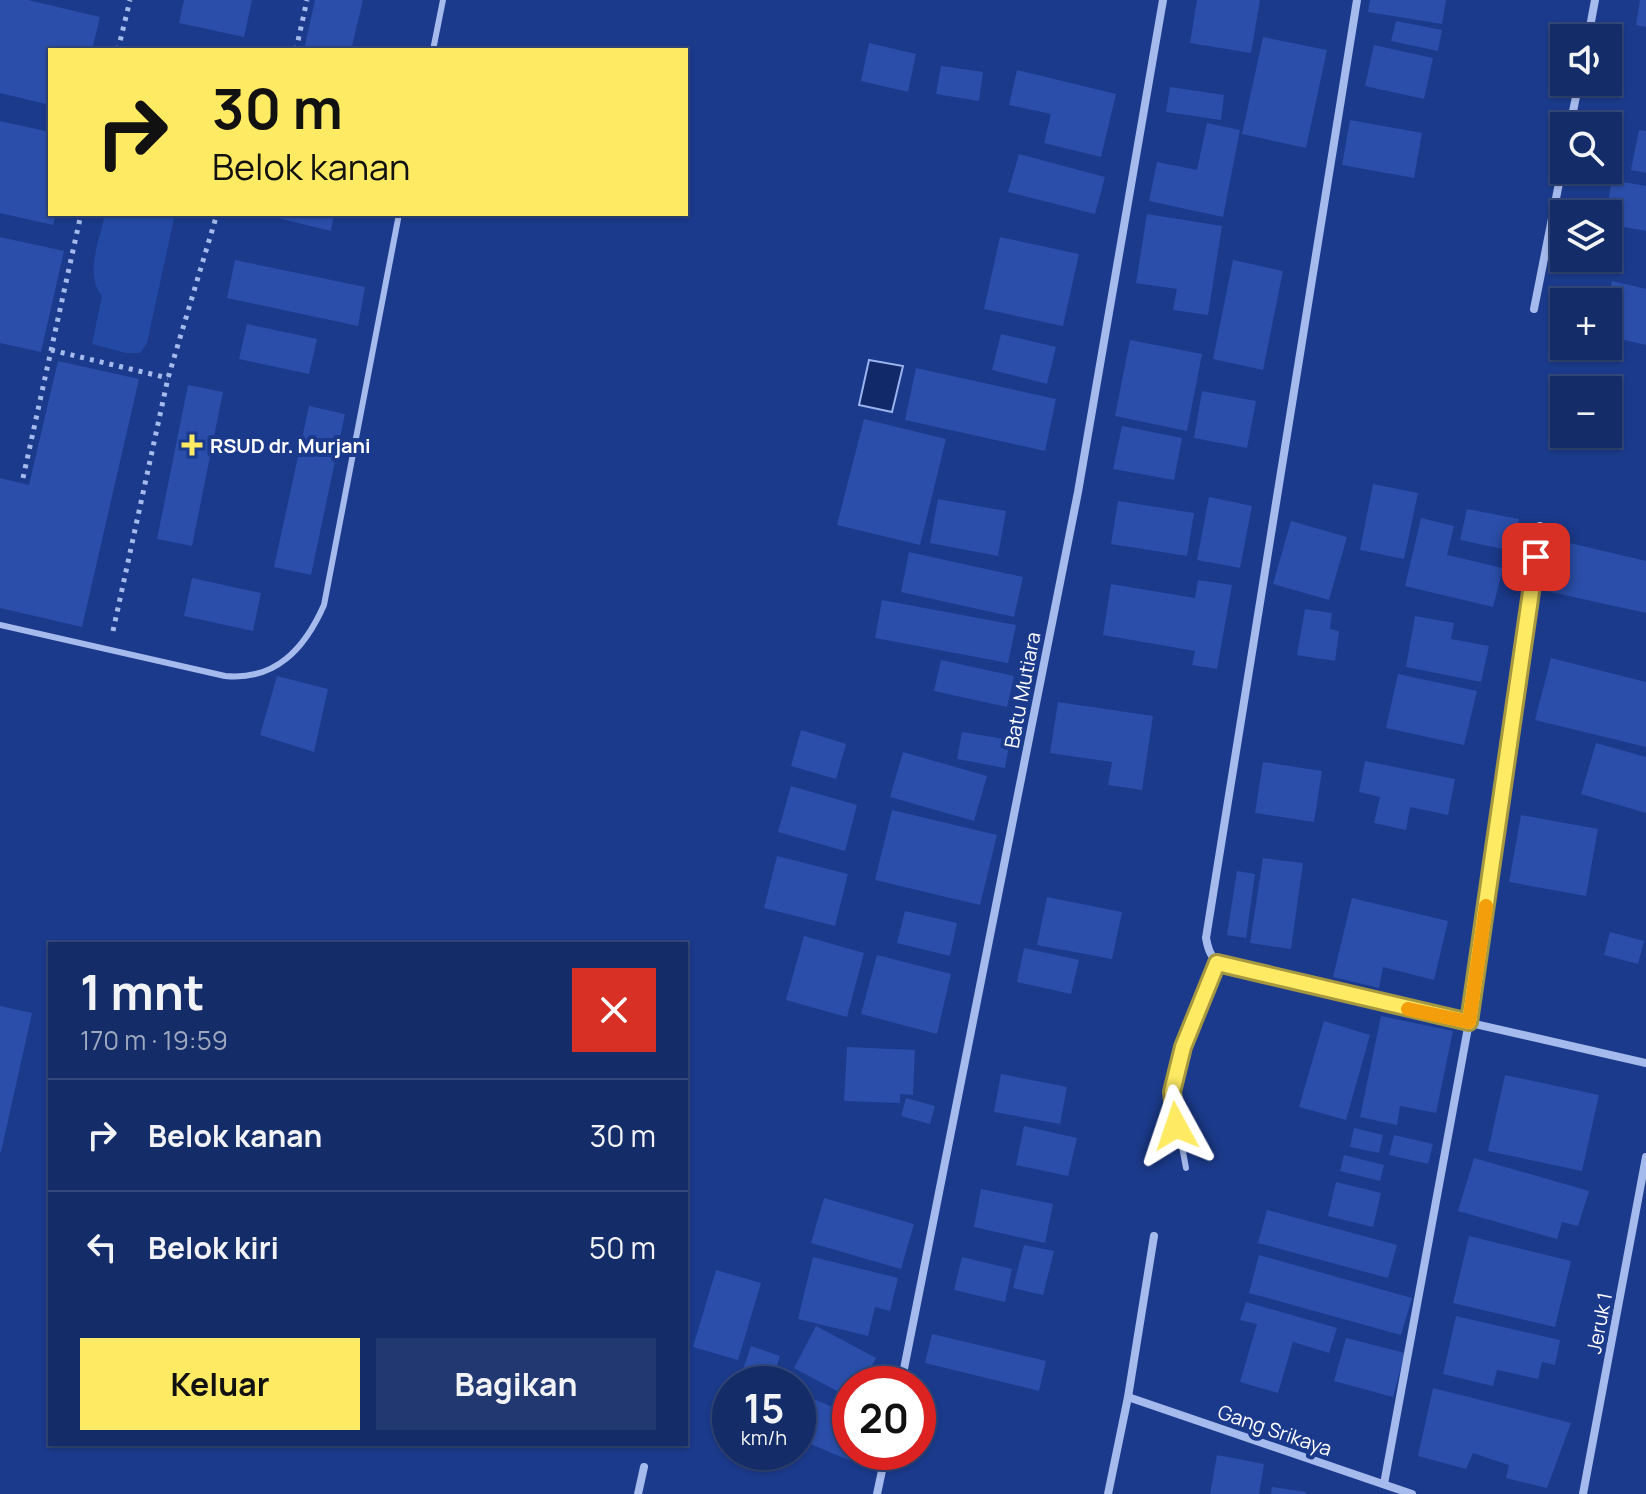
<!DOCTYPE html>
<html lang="id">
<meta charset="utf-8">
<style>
body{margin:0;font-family:Manrope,sans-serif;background:#213871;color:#f1f3f6;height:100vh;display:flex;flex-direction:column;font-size:30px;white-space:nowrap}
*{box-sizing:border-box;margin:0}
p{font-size:26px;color:#9da7c0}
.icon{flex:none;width:44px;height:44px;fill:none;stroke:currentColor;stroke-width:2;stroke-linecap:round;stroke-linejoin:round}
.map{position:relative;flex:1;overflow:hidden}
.details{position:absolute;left:48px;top:942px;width:640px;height:504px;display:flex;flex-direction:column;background:#142c68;border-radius:0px;box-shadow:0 2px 6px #0004,0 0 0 2px #33487c}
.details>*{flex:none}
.banner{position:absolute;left:48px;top:48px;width:640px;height:168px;border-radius:0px;box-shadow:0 2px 6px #0004,0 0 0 2px #33487c;background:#feea63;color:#111;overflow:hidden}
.buttons{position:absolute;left:1550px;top:24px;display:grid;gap:16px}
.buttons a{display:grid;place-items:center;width:72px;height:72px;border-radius:0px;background:#142c68;box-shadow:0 2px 6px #0004,0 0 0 2px #33487c;font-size:40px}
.speed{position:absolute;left:712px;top:1366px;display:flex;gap:16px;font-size:40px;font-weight:700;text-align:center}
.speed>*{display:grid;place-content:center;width:104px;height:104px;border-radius:50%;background:#142c68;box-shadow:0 2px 6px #0004,0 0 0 2px #33487c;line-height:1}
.speed small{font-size:20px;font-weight:400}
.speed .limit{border:12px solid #d22;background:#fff;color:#111}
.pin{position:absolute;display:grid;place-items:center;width:68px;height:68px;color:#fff;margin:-34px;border-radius:16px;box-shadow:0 4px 12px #0006}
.me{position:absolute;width:88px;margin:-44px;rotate:355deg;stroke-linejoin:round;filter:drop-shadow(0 0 6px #0008)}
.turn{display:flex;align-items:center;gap:28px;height:168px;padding:0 32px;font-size:36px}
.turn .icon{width:104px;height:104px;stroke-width:2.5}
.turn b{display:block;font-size:56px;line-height:68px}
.round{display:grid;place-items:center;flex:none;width:84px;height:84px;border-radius:0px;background:#213871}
.summary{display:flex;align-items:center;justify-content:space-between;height:136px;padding:0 32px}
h1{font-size:48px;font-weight:700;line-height:60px}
.primary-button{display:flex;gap:16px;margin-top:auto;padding:16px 32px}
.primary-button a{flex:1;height:92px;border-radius:0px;background:#feea63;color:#111;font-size:32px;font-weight:700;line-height:92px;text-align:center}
.primary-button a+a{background:#213871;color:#f1f3f6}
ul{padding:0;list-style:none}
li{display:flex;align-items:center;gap:24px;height:112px;padding:0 32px;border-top:2px solid #33487c}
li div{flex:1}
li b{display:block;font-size:30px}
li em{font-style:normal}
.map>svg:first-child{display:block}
</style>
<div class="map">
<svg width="1646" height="1494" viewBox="0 0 1646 1494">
<rect width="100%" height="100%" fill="#1b3a8b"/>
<!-- green -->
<path fill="#2449a4" d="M105,214H175L147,343L140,353H126L92,344L102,296C84,275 100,239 105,214Z"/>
<!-- water -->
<path fill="#122969" stroke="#99b3ef" stroke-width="2" d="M869,360L903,366L892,412L859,405Z"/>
<!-- building -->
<g fill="#2a4ea9">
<path d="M0,0H28L100,17L92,50H50V105L0,93Z"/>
<path d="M184,0H252L244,37L179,23Z"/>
<path d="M315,0H363L351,50H304Z"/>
<path d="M1197,0H1260L1251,53L1190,43Z"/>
<path d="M1370,0H1446L1442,24L1368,12Z"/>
<path d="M1640,0H1646V27L1636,25Z"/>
<path d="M1396,21L1442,30L1438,51L1391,41Z"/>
<path d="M1263,37L1327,50L1306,148L1242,134Z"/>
<path d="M869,43L916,54L908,92L861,81Z"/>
<path d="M1374,45L1433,58L1424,99L1365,86Z"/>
<path d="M941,66L983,72L979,101L936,94Z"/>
<path d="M1017,70L1116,94L1101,157L1044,143L1051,114L1009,105Z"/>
<path d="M1170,87L1224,95L1221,120L1166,112Z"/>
<path d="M1350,120L1422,133L1414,178L1342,165Z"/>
<path d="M0,121L50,132V214H56L53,225L0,213Z"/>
<path d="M1207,123L1240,130L1223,217L1149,201L1157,162L1197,170Z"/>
<path d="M1639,130L1646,131V173L1631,170Z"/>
<path d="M1019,154L1105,177L1095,214L1008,192Z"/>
<path d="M1612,180L1646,186V231L1608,224L1606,214Z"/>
<path d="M262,214H334L331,231Z"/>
<path d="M1147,214L1222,226L1208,315L1173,310L1177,289L1136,283Z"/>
<path d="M0,237L64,251L41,352L0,343Z"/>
<path d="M1000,237L1079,254L1063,326L984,309Z"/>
<path d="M235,260L365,287L358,326L227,298Z"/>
<path d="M1233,260L1283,271L1263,370L1213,359Z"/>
<path d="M1612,281L1646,289V345L1608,336L1607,302Z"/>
<path d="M247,324L317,339L309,374L239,359Z"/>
<path d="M1001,334L1056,347L1047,384L992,370Z"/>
<path d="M1130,340L1202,354L1187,431L1115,416Z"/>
<path d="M58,361L139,379L82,627L0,608V478L29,485Z"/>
<path d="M916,368L1056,399L1045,451L905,420Z"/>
<path d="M188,385L223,392L192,546L157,539Z"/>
<path d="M1202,391L1256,401L1247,448L1194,438Z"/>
<path d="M309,406L345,414L311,575L274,567Z"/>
<path d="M864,419L946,439L920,545L837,525Z"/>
<path d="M1122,426L1182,438L1174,480L1113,469Z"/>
<path d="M1373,484L1418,493L1404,559L1360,550Z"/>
<path d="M1209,497L1252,506L1240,568L1197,560Z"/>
<path d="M938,499L1006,511L998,556L930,543Z"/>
<path d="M1118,501L1194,513L1187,556L1111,544Z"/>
<path d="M1467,509L1519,519L1512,551L1460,540Z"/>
<path d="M1421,518L1454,526L1447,555L1503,568L1493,607L1405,586Z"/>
<path d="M1291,521L1347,537L1329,600L1273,584Z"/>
<path d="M1557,540L1646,561V613L1546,591Z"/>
<path d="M909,552L1023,577L1014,617L901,592Z"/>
<path d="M192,578L261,593L253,631L184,616Z"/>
<path d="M1198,580L1232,585L1217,669L1192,665L1195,651L1103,635L1111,584L1195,598Z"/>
<path d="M882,600L1016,625L1008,663L875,638Z"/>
<path d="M1305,609L1332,613L1330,629L1339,631L1335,661L1297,655Z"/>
<path d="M1415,616L1454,623L1451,639L1489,646L1481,682L1406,667Z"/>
<path d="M1551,658L1646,682V747L1535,720Z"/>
<path d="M941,660L1014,676L1007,707L934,691Z"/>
<path d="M1398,674L1477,691L1464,745L1386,728Z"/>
<path d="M277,676L328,689L314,752L260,735Z"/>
<path d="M1058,702L1153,716L1142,790L1108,785L1112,762L1050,753Z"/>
<path d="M801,730L846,744L836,779L791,766Z"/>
<path d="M962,732L1010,740L1005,768L957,759Z"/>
<path d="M1596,743L1646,757V813L1581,794Z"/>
<path d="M903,752L987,776L974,821L890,797Z"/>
<path d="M1365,761L1455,779L1448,815L1410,807L1406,830L1374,823L1380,797L1359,792Z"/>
<path d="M1263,762L1322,771L1314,822L1255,813Z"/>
<path d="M791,786L857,805L845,851L778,832Z"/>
<path d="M892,810L997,835L980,905L875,880Z"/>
<path d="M1521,815L1598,829L1586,896L1509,882Z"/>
<path d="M777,856L848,874L835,926L764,908Z"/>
<path d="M1263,858L1303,863L1291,949L1250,943Z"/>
<path d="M1237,871L1255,874L1246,938L1227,935Z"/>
<path d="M1047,897L1122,912L1112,959L1037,945Z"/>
<path d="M1352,898L1448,921L1434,980L1383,967L1379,988L1333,977Z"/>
<path d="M905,911L957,923L950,956L897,943Z"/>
<path d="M1610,932L1644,941L1638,964L1604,955Z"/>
<path d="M804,936L864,953L847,1017L786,1000Z"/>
<path d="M1024,948L1079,960L1071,994L1017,982Z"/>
<path d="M877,955L951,974L937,1034L861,1014Z"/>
<path d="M0,1006L32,1013L1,1152H0Z"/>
<path d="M1381,1016L1453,1031L1436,1113L1400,1106L1397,1125L1360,1117Z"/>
<path d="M1324,1021L1370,1035L1346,1120L1299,1107Z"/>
<path d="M847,1047L915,1050L913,1095L900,1094V1103L844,1101Z"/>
<path d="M1001,1074L1067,1087L1060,1124L994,1112Z"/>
<path d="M1505,1075L1599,1095L1582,1171L1488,1151Z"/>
<path d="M906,1098L935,1106L930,1124L901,1116Z"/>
<path d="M1024,1126L1077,1138L1068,1176L1016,1165Z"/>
<path d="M1354,1128L1383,1135L1379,1153L1350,1147Z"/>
<path d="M1394,1135L1433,1144L1428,1164L1389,1155Z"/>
<path d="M1344,1155L1384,1165L1380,1181L1340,1171Z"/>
<path d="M1474,1158L1589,1191L1578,1226L1562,1222L1557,1239L1458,1211Z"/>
<path d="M1336,1182L1381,1193L1373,1227L1328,1216Z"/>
<path d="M981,1189L1053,1204L1045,1243L974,1227Z"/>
<path d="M824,1198L914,1224L901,1269L811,1243Z"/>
<path d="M1267,1210L1397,1245L1388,1278L1258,1243Z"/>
<path d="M1469,1236L1571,1261L1555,1327L1453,1303Z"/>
<path d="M1024,1245L1054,1251L1043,1295L1013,1288Z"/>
<path d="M1259,1255L1412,1298L1401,1335L1249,1293Z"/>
<path d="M813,1257L898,1278L890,1311L875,1307L868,1336L798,1319Z"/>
<path d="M962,1257L1012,1269L1005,1302L954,1290Z"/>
<path d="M716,1270L761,1283L738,1360L693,1347Z"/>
<path d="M1246,1302L1337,1328L1329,1353L1293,1342L1278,1393L1240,1382L1257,1324L1240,1320Z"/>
<path d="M1456,1316L1560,1340L1555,1365L1542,1362L1538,1379L1497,1370L1493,1386L1443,1374Z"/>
<path d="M816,1326L876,1358L862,1384H850V1398L794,1368Z"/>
<path d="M932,1334L1046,1361L1039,1391L925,1363Z"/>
<path d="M1346,1338L1405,1353L1393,1397L1334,1381Z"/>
<path d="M751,1346L780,1356L771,1384H738Z"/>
<path d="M1433,1388L1571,1423L1547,1488L1506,1478L1509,1465L1473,1453L1466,1469L1418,1456Z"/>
<path d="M799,1393L850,1414V1452H852L849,1460L798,1439Z"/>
<path d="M1217,1455L1264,1464L1259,1494H1210Z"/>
<path d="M1272,1487L1306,1492V1494H1271Z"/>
</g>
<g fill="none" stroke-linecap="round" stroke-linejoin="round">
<!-- path -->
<g stroke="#a6bbed" stroke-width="5" stroke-dasharray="4 6" stroke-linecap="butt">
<path d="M118,50L130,0"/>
<path d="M296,50L307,0"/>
<path d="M51,350L168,378"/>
<path d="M23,478L81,214"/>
<path d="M113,631L168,378L217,214"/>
</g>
<!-- service -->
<g stroke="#a6bbed" stroke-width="6">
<path d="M433,50L443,0"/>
<path d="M0,625L225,676C276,681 305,648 324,605L399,214"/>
<path d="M1186,1168L1172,1092L1183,1047L1217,963"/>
</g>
<!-- minor -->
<g stroke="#a6bbed" stroke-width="8">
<path d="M1357,0L1206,938C1209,955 1213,961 1229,968L1646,1063"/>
<path d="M1588,38L1595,0"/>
<path d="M1570,126L1579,82"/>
<path d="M1534,309L1564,158"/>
<path d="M901,1384L1078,492L1163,0"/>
<path d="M1128,1397L1412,1494"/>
<path d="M1384,1484L1469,1022L1540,526"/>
<path d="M638,1494L644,1467"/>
<path d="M877,1494L886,1452"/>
<path d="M1108,1494L1128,1397L1154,1236"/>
<path d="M1583,1494L1646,1157"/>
</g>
</g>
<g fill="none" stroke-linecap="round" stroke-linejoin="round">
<!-- route casing -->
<g stroke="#a59840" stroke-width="20">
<path id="route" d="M1176,1126L1172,1092L1183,1047L1217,963L1469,1022L1536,557"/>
</g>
<!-- route -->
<use href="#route" stroke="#feea63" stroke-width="14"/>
<!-- slow -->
<path stroke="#f59e0b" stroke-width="14" d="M1408,1009L1469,1022L1486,906"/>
</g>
<!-- markers -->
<path fill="#feea63" stroke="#1b3a8b" stroke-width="3" d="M188 433h8v8h8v8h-8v8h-8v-8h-8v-8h8z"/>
<g text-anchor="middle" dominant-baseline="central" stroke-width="8" stroke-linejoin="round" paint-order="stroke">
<!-- poi labels -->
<g font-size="20" font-weight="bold" fill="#fff" stroke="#1b3a8b" text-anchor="start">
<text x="210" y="445">RSUD dr. Murjani</text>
</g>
<!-- street labels -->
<g font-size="20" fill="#fff" stroke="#1b3a8b">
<text transform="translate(1022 690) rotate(-79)">Batu Mutiara</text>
<text transform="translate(1599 1323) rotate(-79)">Jeruk 1</text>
<text transform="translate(1275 1430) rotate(19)">Gang Srikaya</text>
</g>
</g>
</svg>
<div class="buttons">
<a><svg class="icon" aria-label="sound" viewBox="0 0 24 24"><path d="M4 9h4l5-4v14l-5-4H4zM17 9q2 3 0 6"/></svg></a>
<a><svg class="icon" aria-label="search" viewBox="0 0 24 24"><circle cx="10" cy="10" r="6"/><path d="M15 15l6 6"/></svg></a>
<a><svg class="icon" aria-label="layers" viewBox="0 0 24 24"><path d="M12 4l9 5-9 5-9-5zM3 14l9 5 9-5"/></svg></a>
<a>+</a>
<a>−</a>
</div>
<div class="speed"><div>15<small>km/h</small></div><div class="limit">20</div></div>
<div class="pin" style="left:1536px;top:557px;background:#d93025"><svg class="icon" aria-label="arrive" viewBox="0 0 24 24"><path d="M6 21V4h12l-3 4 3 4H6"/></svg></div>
<svg class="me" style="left:1176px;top:1126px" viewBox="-20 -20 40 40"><path d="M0-17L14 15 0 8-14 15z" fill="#feea63" stroke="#fff" stroke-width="4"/></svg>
<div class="banner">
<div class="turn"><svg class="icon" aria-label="right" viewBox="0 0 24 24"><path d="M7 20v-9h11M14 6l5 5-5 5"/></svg><div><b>30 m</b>Belok kanan</div></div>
</div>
<section class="details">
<div class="summary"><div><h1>1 mnt</h1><p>170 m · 19:59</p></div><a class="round" style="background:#d93025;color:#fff"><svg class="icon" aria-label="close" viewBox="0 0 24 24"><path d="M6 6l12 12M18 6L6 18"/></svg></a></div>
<ul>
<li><svg class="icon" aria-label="right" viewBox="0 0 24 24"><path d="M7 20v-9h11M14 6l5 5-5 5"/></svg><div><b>Belok kanan</b></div><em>30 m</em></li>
<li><svg class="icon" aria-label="left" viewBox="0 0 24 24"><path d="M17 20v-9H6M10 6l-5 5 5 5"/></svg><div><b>Belok kiri</b></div><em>50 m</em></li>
</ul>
<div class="primary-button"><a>Keluar</a><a>Bagikan</a></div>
</section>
</div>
